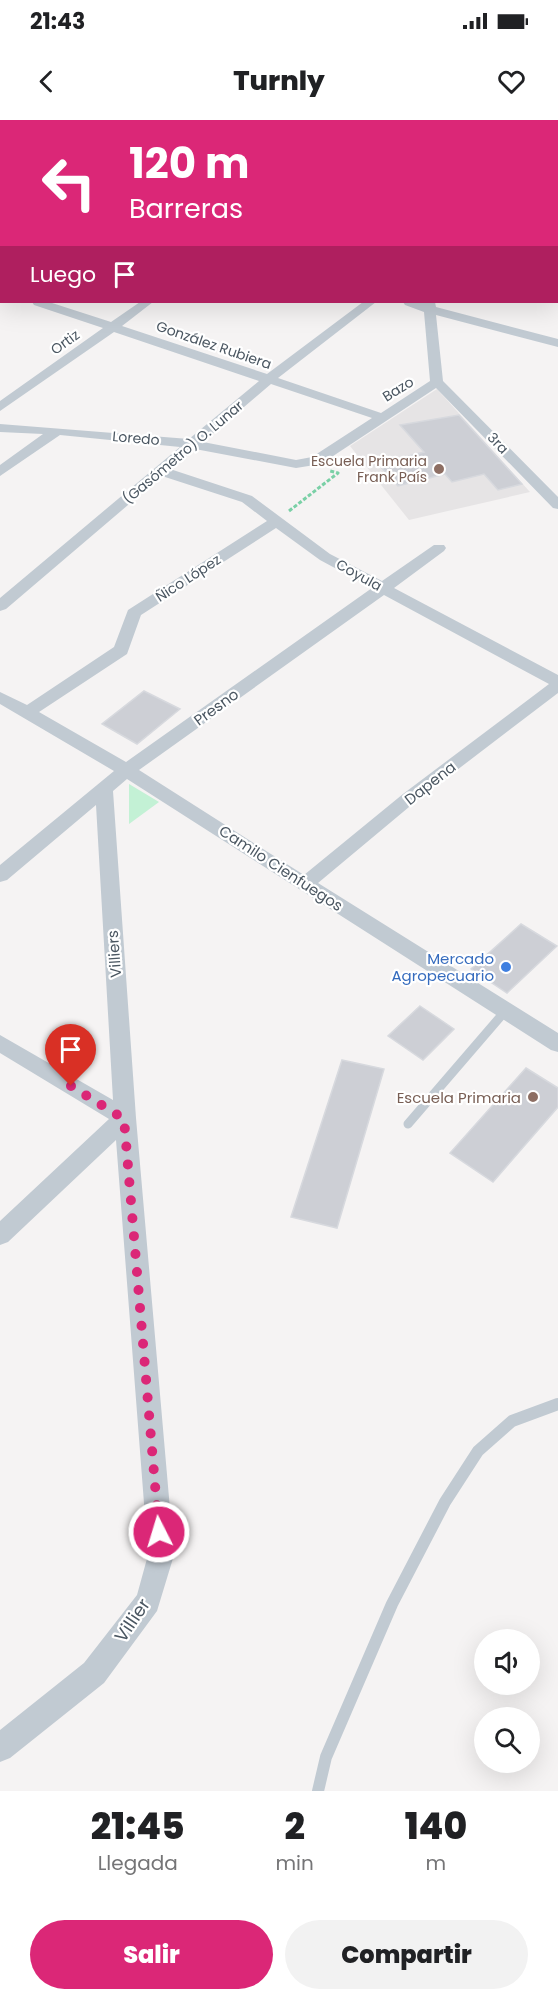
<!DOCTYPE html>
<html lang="es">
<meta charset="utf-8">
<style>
body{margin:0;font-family:Poppins,sans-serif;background:#f2f2f2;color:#202124;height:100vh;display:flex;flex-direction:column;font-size:22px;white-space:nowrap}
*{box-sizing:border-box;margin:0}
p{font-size:20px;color:#757577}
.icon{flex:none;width:33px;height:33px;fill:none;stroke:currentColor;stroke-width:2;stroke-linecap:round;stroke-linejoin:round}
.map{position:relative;height:1671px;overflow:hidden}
.panel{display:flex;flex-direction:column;background:#fff;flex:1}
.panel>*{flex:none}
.hud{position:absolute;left:0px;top:0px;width:558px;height:183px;box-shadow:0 6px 24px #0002;background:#db2777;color:#fff;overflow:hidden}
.buttons{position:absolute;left:474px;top:1509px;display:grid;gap:12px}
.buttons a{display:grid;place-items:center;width:66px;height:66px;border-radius:50%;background:#fff;box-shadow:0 6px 24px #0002;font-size:30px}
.pin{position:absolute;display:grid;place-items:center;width:51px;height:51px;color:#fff;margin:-62px -26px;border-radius:50% 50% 50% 0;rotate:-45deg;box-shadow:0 0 6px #0007}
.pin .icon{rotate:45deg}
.me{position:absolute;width:66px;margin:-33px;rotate:355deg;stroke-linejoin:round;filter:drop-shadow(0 0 4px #0008)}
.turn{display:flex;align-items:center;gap:21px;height:126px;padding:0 30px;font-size:27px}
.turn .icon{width:78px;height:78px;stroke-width:2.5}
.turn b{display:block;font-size:42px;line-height:51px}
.then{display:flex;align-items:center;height:57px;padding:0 30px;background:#0003;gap:12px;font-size:22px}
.eta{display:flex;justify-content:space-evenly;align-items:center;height:102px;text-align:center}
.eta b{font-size:36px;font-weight:800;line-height:42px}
.primary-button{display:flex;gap:12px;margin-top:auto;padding:12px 30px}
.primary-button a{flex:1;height:69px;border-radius:36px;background:#db2777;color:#fff;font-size:24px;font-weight:800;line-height:69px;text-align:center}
.primary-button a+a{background:#f2f2f2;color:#202124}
.status{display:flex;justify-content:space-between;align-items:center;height:42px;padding:0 30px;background:#fff;direction:ltr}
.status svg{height:16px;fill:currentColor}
header{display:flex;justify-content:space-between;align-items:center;height:78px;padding:0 30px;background:#fff;font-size:27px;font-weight:800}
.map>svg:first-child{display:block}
</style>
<div class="status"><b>21:43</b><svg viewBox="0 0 49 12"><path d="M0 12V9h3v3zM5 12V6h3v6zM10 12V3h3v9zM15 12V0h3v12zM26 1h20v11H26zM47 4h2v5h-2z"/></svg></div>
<header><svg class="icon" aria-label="back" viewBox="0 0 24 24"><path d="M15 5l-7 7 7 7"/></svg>Turnly<svg class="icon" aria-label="heart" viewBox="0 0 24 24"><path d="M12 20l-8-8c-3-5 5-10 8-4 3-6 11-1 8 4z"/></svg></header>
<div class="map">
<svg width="558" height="1671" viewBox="0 0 558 1671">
<rect width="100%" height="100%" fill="#f5f3f3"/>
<!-- education -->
<path fill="#e6e4e5" d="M437,269L530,372L409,400L350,326Z"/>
<!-- green -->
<path fill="#c3f1d5" d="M129,664L159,682L129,704Z"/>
<!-- building -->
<g fill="#cdcfd5" stroke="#d7d9de" stroke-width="1.5">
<path d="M459,295L522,364L498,370L484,354L452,362L445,354L398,366L378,344L424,332L400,305Z"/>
<path d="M144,571L180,589L137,624L102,604Z"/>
<path d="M521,804L557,826L507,873L471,849Z"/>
<path d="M420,886L454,909L423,940L388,916Z"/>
<path d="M342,940L384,949L337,1108L291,1097Z"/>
<path d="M526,948L558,968V987L493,1062L450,1033Z"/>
</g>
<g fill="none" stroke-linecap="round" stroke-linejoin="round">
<!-- path -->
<path stroke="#7ad0a6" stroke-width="3" stroke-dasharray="4 2" stroke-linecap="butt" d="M289,391L338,353L330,351"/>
<!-- lane-far1 -->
<path stroke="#c1cad2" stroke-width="9" d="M408,1004L507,889"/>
<!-- lane -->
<path stroke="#c1cad2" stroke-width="12" d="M318,1671L326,1637L392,1484L445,1382L478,1331L512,1301L558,1284"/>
<!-- street -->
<g fill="#c1cad2" fill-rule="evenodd">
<path d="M232,0H244L245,2H233Z"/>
<path d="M382,0H393L394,2H383Z"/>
<path d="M456,0H469L455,2Z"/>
<path d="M517,0H527L516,2Z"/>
<path d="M532,0H545L546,2H533Z"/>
<rect x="556" y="4" width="2" height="6"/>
<rect x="0" y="60" width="2" height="7"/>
<rect x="556" y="100" width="2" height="6"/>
<path d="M0,160H2L0,168Z"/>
<rect x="556" y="160" width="2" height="8"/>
<path d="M32,182H49L111,202L140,182H153L122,206L267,254L363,182H376L278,258L381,293L430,261L424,192L405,185L403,182H435L436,187L558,219V227L436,195L443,261L558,377V389L553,388L436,268L321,344L296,348L195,329L170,349L252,376L330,434L382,461L434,425H444L446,428L444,431L394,468L558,555V573L415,682L318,763L558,913V932L551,930L127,659L113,671L136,998L174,1435L157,1491L104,1563L10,1638L0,1642V1610L84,1543L137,1475L148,1435L116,1020L8,1122L0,1125V1101L109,999L0,933V915L113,980L96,685L7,760L0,762V745L114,651L0,584V572L27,585L114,527L128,490L267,401L242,382L162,356L6,489L0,491V478L180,327L60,315L0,356V345L43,314L0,312V304L189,319L259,261L114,212L0,291V281L103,208L34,185ZM271,264L372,298L312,337L296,340L203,322ZM276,408L320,440L372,468L126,642L39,592L127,534L141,495ZM384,475L549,564L403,674L304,755L139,650Z"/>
</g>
<!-- secondary -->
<g fill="#c1cbd6" fill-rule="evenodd">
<path d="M61,0H75L76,2H62Z"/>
<path d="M88,0H106L87,2Z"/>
<path d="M0,21H2L0,30Z"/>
<path d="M0,69H2L0,79Z"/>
</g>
</g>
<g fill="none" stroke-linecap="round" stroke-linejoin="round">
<!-- route -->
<path stroke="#db2777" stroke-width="10" stroke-dasharray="0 18" d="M71,966L124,999L159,1412"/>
</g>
<!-- markers -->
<g fill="#8d6e63" stroke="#fff" stroke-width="2">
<circle cx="439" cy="349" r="6"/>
<circle cx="533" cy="977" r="6"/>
</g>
<circle fill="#3f7fe0" stroke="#fff" stroke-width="2" cx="506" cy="847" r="6"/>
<g text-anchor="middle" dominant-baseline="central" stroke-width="4.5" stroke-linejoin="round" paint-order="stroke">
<!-- far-street labels -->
<g font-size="14" fill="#4a5661" stroke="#fff">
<text transform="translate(65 222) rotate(-36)">Ortiz</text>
<text transform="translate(214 225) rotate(19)">González Rubiera</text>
<text transform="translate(398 269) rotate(-32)">Bazo</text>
<text transform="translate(136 318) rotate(5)">Loredo</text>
<text transform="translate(498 323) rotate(46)">3ra</text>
<text transform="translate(183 332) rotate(-40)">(Gasómetro) O. Lunar</text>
<text transform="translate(359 455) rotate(29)">Coyula</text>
<text transform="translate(188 458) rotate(-33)">Ñico López</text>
</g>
<!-- far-education labels -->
<g font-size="14" fill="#785e54" stroke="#fff" text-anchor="end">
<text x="427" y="341">Escuela Primaria<tspan x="427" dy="16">Frank País</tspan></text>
</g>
<!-- street labels -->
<g font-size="15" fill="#4a5661" stroke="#fff">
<text transform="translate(216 587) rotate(-36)">Presno</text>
<text transform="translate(430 663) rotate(-38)">Dapena</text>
<text transform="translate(281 748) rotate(33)">Camilo Cienfuegos</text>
<text transform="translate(114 834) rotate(-94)">Villiers</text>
</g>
<!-- shop labels -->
<g font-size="15" fill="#366cbe" stroke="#fff" text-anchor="end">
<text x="494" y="838">Mercado<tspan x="494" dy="17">Agropecuario</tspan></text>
</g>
<!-- education labels -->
<g font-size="15" fill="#785e54" stroke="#fff" text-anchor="end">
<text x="521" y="977">Escuela Primaria</text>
</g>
<!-- near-street labels -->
<g font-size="18" fill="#4a5661" stroke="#fff">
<text transform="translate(132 1500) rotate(-56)">Villier</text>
</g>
</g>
</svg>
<div class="buttons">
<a><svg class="icon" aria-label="sound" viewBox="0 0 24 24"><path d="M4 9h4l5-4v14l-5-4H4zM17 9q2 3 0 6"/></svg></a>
<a><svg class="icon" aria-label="search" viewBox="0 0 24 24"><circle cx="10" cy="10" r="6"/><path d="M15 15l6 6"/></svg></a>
</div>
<div class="pin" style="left:71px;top:966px;background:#d93025"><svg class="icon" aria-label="arrive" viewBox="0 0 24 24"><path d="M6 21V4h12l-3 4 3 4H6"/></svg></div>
<svg class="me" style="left:159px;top:1412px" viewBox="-20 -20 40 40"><circle r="17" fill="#db2777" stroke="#fff" stroke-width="3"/><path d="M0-11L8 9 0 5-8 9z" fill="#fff"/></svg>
<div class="hud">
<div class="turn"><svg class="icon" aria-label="left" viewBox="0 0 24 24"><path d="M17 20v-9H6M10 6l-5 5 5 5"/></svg><div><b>120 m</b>Barreras</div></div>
<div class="then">Luego<svg class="icon" aria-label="arrive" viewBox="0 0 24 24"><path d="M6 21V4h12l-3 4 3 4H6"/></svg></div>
</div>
</div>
<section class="panel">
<div class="eta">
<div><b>21:45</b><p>Llegada</p></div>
<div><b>2</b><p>min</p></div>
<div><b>140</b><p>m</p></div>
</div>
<div class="primary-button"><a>Salir</a><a>Compartir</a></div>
</section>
